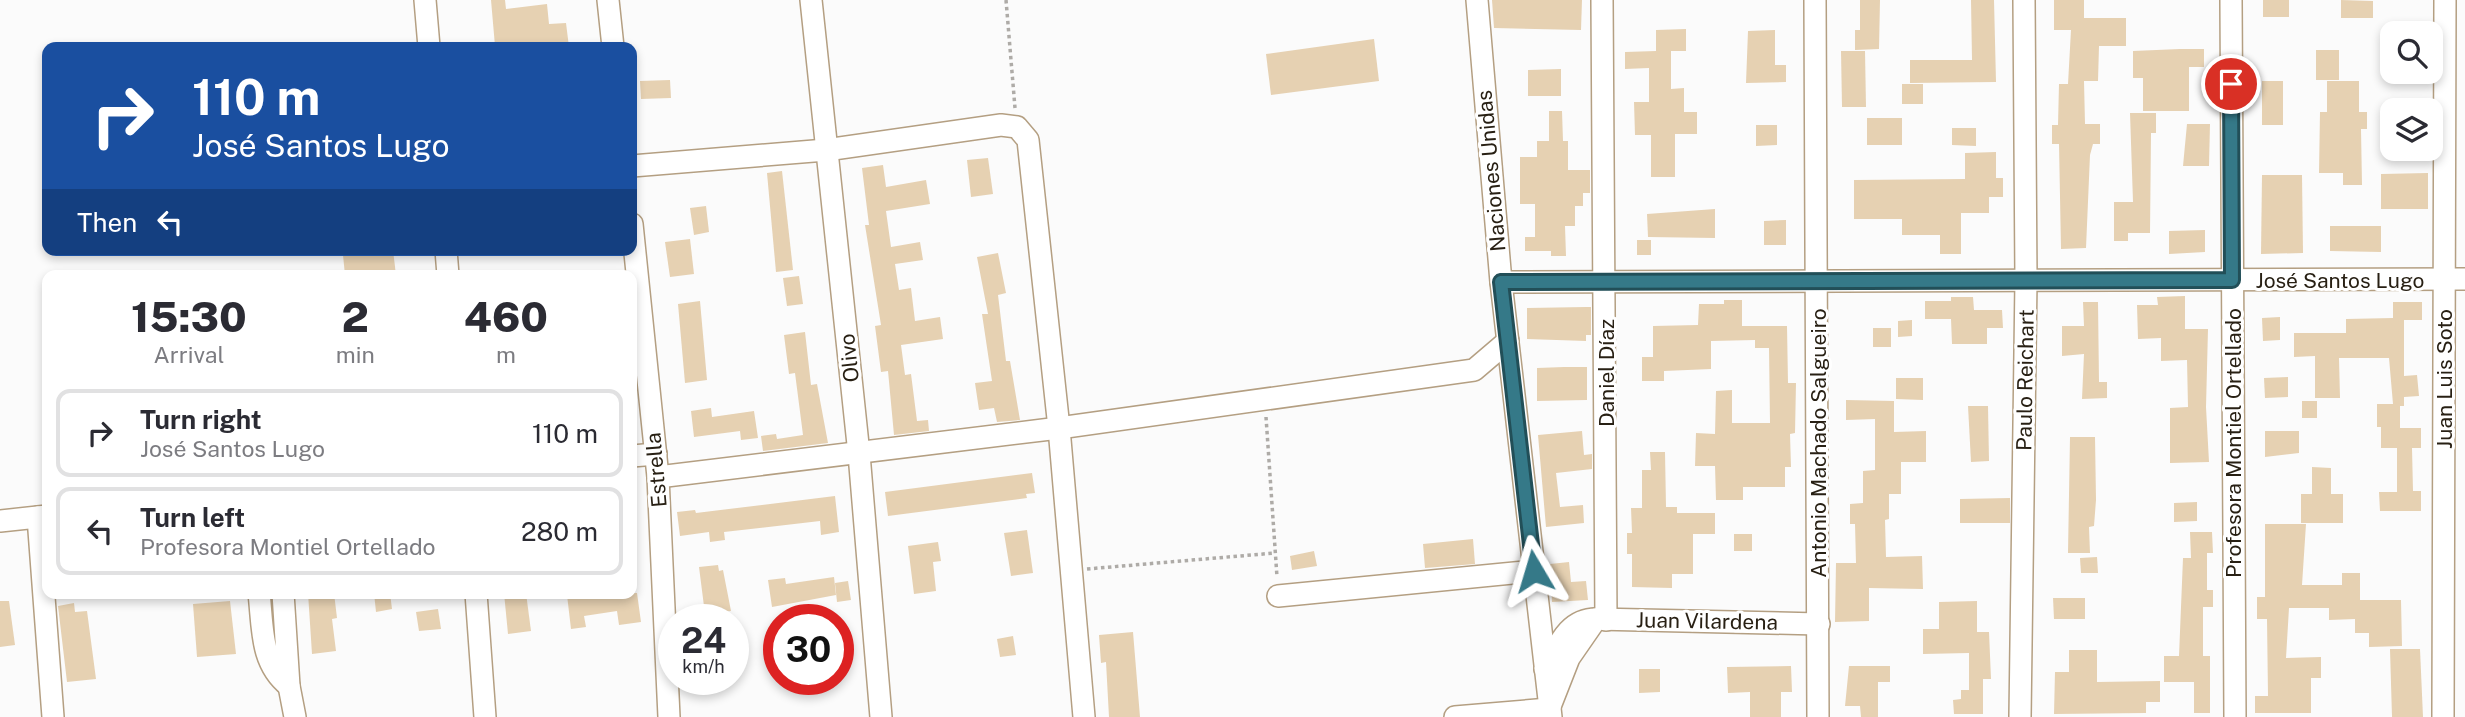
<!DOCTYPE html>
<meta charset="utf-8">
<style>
body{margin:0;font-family:"Public Sans",sans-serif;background:#f7f7f7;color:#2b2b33;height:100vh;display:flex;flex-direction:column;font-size:26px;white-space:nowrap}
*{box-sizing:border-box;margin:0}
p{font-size:23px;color:#7c7c81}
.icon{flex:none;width:38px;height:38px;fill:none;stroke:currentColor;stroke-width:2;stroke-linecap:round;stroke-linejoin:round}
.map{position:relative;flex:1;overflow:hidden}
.panel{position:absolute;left:42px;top:270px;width:595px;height:329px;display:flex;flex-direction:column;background:#fff;border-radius:14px;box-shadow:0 4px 10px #0003}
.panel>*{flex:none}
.top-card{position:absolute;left:42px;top:42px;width:595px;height:214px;border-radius:14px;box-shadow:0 4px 10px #0003;background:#1a4fa0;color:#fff;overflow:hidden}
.fabs{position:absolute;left:2380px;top:21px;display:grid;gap:14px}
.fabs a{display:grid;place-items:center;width:63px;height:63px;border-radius:14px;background:#fff;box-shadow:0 4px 10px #0003;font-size:35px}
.speed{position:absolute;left:658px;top:604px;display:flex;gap:14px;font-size:35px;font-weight:700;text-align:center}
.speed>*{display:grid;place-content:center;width:91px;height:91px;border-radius:50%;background:#fff;box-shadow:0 4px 10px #0003;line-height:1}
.speed small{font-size:18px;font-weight:400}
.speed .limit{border:10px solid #d22;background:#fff;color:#111}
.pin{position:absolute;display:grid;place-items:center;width:60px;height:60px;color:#fff;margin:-30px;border:4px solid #fff;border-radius:50%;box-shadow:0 2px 7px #0007}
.me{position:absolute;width:77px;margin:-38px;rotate:353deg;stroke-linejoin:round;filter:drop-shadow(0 0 5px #0008)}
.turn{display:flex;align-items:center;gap:24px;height:147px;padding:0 35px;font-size:32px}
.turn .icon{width:91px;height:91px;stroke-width:2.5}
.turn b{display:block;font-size:49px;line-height:60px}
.then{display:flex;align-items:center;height:66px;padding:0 35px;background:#0003;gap:14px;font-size:26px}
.eta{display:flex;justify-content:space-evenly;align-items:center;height:119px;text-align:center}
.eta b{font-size:42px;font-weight:800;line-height:49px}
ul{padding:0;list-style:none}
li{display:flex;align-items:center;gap:21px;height:88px;margin:0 14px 10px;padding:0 21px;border:4px solid #e1e1e2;border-radius:14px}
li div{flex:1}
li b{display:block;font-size:26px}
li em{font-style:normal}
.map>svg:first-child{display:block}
</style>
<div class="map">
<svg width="2465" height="717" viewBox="0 0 2465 717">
<rect width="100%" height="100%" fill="#fbfbfb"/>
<!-- building -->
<g fill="#e6d1b2">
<path d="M491,0H505L506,9L547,4L549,24L566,23L569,47H531L530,42L495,46Z"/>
<path d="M1492,0H1582L1581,30L1494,28Z"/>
<path d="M1860,0H1880L1879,49L1855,50V30H1860Z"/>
<path d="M1971,0H1994L1996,82L1910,83V60H1972Z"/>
<path d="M2054,0H2084V18H2126V46H2099L2098,81H2084L2085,124H2100V144H2093L2090,155L2086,248L2061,249L2059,144H2052V125H2058L2059,84H2068L2071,30H2054Z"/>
<rect x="2263" y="0" width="26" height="17"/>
<path d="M2341,0L2373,1V18H2341Z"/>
<path d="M1686,29V51H1671V89L1684,88V112H1697V134H1675V177H1651V135H1635L1634,102H1649V68L1625,69V52L1656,51V30Z"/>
<path d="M1775,30V65H1786V82L1746,83L1748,31Z"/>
<path d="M1374,39L1379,81L1271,95L1266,54Z"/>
<path d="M2180,49H2204V67H2189V111H2143V78H2133V51Z"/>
<rect x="2316" y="50" width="23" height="30"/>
<path d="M1841,51H1865L1866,107H1842Z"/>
<path d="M1561,69V96H1528V70Z"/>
<path d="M670,80L671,98L641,99L640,81Z"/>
<rect x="2262" y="81" width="21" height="44"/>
<path d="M2327,81H2359V112H2367V129H2361L2362,185H2343V173H2319L2320,112H2327Z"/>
<rect x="1902" y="84" width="21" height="20"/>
<path d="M1549,111H1562L1563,141H1568V170H1590V193H1583V206H1575V226H1565L1566,256H1551V251H1525V237H1535V204H1520V157H1537V141H1549Z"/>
<path d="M2130,113H2156V133H2151L2150,233H2128V241H2114V202H2133Z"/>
<rect x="1867" y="118" width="35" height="27"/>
<path d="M2187,124H2210L2209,166H2183Z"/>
<path d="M1756,125H1777V145L1756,146Z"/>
<path d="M1952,128H1976V146L1952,145Z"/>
<path d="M1996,152V178H2003V197H1989V213H1961V254H1940V235H1902V219H1854V180L1965,179V153Z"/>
<path d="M988,158L993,194L971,197L967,160Z"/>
<path d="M883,165L886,187L926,180L930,204L886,211L891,247L920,242L923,260L895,264L899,290L911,288L915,321L940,317L943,339L901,345L905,375L911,374L917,421L928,420L929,431L894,435L888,371L881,372L875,326L881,325L865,225H869L862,168Z"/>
<path d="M782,171L793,270L776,272L767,173Z"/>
<path d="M2428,173V209H2381V174Z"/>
<path d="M2262,175H2302L2303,253L2261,254Z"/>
<path d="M706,206L709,232L694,235L690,208Z"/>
<path d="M1715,209V238L1648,237L1647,214Z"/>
<path d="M1786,220V245H1764V221Z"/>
<path d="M2330,226H2381V252L2330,251Z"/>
<path d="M2205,230V252L2169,254V231Z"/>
<path d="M690,239L694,274L670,277L665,242Z"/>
<rect x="1637" y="240" width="14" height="15"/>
<path d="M393,250L396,275H345L343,255Z"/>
<path d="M998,253L1006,293L998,295L1006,361H1010L1020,420L997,422L994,408L979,410L975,383L992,381L982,314H988L977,257Z"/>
<path d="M799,276L803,304L787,306L783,278Z"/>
<path d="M2185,296V329H2208L2206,407L2209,462L2170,463V408L2188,407L2187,360L2161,361V338L2138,339L2137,305H2158L2157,297Z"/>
<path d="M1951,297H1973L1974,310H2002L2003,328H1987V344H1952L1951,319H1925V301H1951Z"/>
<path d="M1724,300H1742V326H1787L1788,383H1796L1795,433L1790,434L1791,467H1785V487H1743V500H1716L1715,466H1695L1696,433L1715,434L1716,391L1732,390V423H1770L1769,348H1755V340L1711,341V369L1664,371V381H1642V357H1653V326L1698,325L1699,304H1724Z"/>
<path d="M700,301L707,380L685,383L678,304Z"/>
<path d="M2083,302H2098L2099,382H2107V398L2082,399L2084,354L2062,356V326H2084Z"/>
<path d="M2393,302H2422V320H2404V376L2417,375L2419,396L2404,397V406H2400V428H2421V448H2412L2413,491H2421V511H2380L2379,492H2397V448H2381V427H2377V404H2393L2389,358H2339L2340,398H2315V356L2294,357V333H2346V319L2393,318Z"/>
<path d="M1586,307H1591V335H1586V341L1527,339V308Z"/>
<path d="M2280,317V340L2263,341L2262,318Z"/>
<path d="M1912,320V336L1898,337V321Z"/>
<rect x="1873" y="328" width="18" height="19"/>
<path d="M805,332L811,385L817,384L828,443L763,451L761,436L776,434L777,439L803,435L795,373L789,374L784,335Z"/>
<path d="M1564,367H1587V400L1537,401V368Z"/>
<path d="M2288,377V397L2265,398L2264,378Z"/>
<path d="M1896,378H1923V400L1896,399Z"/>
<path d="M1846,400L1894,401V432L1926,431V462H1901V494H1889V519L1885,520L1886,557L1922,556L1923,589L1869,588V621L1835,622L1836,563H1856L1855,524H1850V504L1863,503V471L1875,470V419L1846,420Z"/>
<rect x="2302" y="401" width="15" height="17"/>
<path d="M1968,406H1988L1989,461L1971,462Z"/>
<path d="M711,408L712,417L754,411L758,438L741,440L740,431L694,437L691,411Z"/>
<path d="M1582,431L1584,455L1592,454V469L1556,473L1560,507L1583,505L1584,523L1546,527L1538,435Z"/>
<path d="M2265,431H2299V453L2265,457Z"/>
<path d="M2070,437H2095L2096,500L2094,526L2089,527L2090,553H2068Z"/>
<path d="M1650,452H1665L1666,507H1677V513H1715V534H1693V574H1672V588L1632,587V554H1627V533H1632L1631,508H1642V470H1651Z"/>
<path d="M2312,467L2331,468V494H2343V523H2301V494H2312Z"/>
<path d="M1032,473L1035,493L1026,494L1027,498L888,516L885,492Z"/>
<path d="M835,496L839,532L821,535L820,521L724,532L725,540L710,542L709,532L680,536L677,512L695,510L696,513Z"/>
<path d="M2010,498V523H1960V499Z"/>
<path d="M2197,502V521L2174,522V503Z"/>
<path d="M2265,524H2306L2302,585H2342V573H2360V600H2401L2402,646L2369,647V633H2355V619L2329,620V608H2289L2286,658L2321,657V678H2311V713H2255V696H2268L2267,619H2257V597H2265Z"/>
<path d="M1027,530L1033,573L1011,576L1004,533Z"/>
<path d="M2190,532H2212L2213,553H2207V590H2213V607H2203V656H2210V713H2194V682H2164V656H2179L2183,558H2191Z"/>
<rect x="1734" y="534" width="18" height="17"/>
<path d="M1473,539L1475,564L1425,568L1423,544Z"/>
<path d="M938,542L941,561L933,562L936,591L914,594L908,546Z"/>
<path d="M1314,551L1317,566L1292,570L1290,556Z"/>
<path d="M2097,557L2098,573H2081L2080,558Z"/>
<path d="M1569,562L1571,582L1586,581L1588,600L1552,602L1550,564Z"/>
<path d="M718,565L719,571L723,570L731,611L705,614L699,567Z"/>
<path d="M834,577L836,595L772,607L768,580L785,578L786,584Z"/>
<path d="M848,581L851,600L837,602L835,583Z"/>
<path d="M308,593H334L337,618L332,619L336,651L312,654Z"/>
<path d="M374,593H390L392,609L376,612Z"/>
<path d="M504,593H526L531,631L508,634Z"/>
<path d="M581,593H637L641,622L619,625L617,611L584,616L586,627L571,629L567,595Z"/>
<path d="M2053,598H2085V619H2054Z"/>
<path d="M0,601H9L15,645L0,647Z"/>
<path d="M230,601L236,654L197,657L193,604Z"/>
<path d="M1977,601V632H1989L1991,679H1983V714H1954L1953,700L1961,699V690H1969V653L1923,654V629H1939V602Z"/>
<path d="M74,603L75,612L87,611L96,679L67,682L58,606Z"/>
<path d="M438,609L441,629L419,631L416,612Z"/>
<path d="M1133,632L1140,717H1109L1106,662L1101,663L1099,635Z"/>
<path d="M1013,636L1016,655L1000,657L997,639Z"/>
<path d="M2390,649H2420L2423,717H2392Z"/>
<path d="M2069,650H2097V682L2160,681V702H2146V713L2054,714L2055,672H2069Z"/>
<path d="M1791,666L1792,692H1781V717H1750V692L1728,693L1727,667Z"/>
<path d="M1849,666H1890V682H1878V717H1861L1860,706H1845Z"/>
<path d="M1639,669H1660V692L1639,693Z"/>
</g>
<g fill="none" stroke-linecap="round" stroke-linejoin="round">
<!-- minor casing -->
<g stroke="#b49f82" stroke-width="24">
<g id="minor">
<path d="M425,0L429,47"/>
<path d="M608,0L613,47"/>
<path d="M811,0L859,454L881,717"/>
<path d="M1477,0L1501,282L1551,717"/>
<path d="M1602,0L1606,620"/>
<path d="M1815,0L1818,717"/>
<path d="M2231,0L2235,717"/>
<path d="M632,166L826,150L1001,125L1017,127L1028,140L1059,428L1084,717"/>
<path d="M632,224L658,477L669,717"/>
<path d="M446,250L448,275"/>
<path d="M1501,282L2465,279"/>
<path d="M632,456L656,454"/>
<path d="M658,477L1059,428L1474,370L1508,341"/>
<path d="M38,517L53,717"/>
<path d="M0,521L47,516"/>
<path d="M259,593C263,628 260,663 289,686L283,593"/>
<path d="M476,593L485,717"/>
<path d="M1278,596L1534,571"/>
<path d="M1545,669C1558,647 1567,619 1596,619"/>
<path d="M289,686L295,717"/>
<path d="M1455,717L1549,709L1569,658L1596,619L1819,624"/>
<path d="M2020,717L2026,280L2024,0"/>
<path d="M2443,717L2445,0"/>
</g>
</g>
<!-- path -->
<g stroke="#aeaba7" stroke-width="3.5" stroke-dasharray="3.5 3.5" stroke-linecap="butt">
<path d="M1006,0L1015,108"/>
<path d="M1266,417L1277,577"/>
<path d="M1087,569L1275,553"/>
</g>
<!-- minor -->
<use href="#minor" stroke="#fff" stroke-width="21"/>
</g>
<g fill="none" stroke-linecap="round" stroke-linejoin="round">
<!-- route casing -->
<g stroke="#224f58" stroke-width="18">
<path id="route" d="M1534,571L1501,282L2232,280L2231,84"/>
</g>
<!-- route -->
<use href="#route" stroke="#357988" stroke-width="12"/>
</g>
<g text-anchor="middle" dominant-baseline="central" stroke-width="6" stroke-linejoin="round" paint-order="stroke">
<!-- street labels -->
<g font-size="21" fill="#282014" stroke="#fff">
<text transform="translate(1491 171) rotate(-95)">Naciones Unidas</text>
<text x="2340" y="280">José Santos Lugo</text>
<text transform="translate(849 358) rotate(-96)">Olivo</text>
<text transform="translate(1606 373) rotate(-90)">Daniel Díaz</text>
<text transform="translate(2444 379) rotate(-90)">Juan Luis Soto</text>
<text transform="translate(2025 380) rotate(-89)">Paulo Reichart</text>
<text transform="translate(1818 443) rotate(-90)">Antonio Machado Salgueiro</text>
<text transform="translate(2233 443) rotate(-90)">Profesora Montiel Ortellado</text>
<text transform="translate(656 470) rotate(-95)">Estrella</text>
<text transform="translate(1707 621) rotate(1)">Juan Vilardena</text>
</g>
</g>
</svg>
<div class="fabs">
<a><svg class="icon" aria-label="search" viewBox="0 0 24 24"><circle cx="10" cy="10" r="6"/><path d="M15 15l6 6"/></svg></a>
<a><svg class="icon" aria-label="layers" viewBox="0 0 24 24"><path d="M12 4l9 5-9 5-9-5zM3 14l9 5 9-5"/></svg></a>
</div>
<div class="speed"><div>24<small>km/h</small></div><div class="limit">30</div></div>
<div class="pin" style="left:2231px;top:84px;background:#d93025"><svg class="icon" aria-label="arrive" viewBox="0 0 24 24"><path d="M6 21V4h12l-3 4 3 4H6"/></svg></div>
<svg class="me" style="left:1534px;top:571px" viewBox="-20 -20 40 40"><path d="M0-17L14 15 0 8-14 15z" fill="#357988" stroke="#fff" stroke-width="4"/></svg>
<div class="top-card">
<div class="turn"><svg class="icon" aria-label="right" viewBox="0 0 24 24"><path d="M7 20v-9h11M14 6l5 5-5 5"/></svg><div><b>110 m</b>José Santos Lugo</div></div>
<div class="then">Then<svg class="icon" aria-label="left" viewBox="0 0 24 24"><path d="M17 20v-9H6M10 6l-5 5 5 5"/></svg></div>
</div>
<section class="panel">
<div class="eta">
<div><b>15:30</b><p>Arrival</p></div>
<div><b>2</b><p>min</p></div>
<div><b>460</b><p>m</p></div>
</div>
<ul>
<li><svg class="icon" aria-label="right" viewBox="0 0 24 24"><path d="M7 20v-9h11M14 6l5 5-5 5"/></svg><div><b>Turn right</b><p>José Santos Lugo</p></div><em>110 m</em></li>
<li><svg class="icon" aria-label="left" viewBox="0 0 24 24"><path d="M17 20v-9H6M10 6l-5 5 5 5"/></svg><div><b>Turn left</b><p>Profesora Montiel Ortellado</p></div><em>280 m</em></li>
</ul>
</section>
</div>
